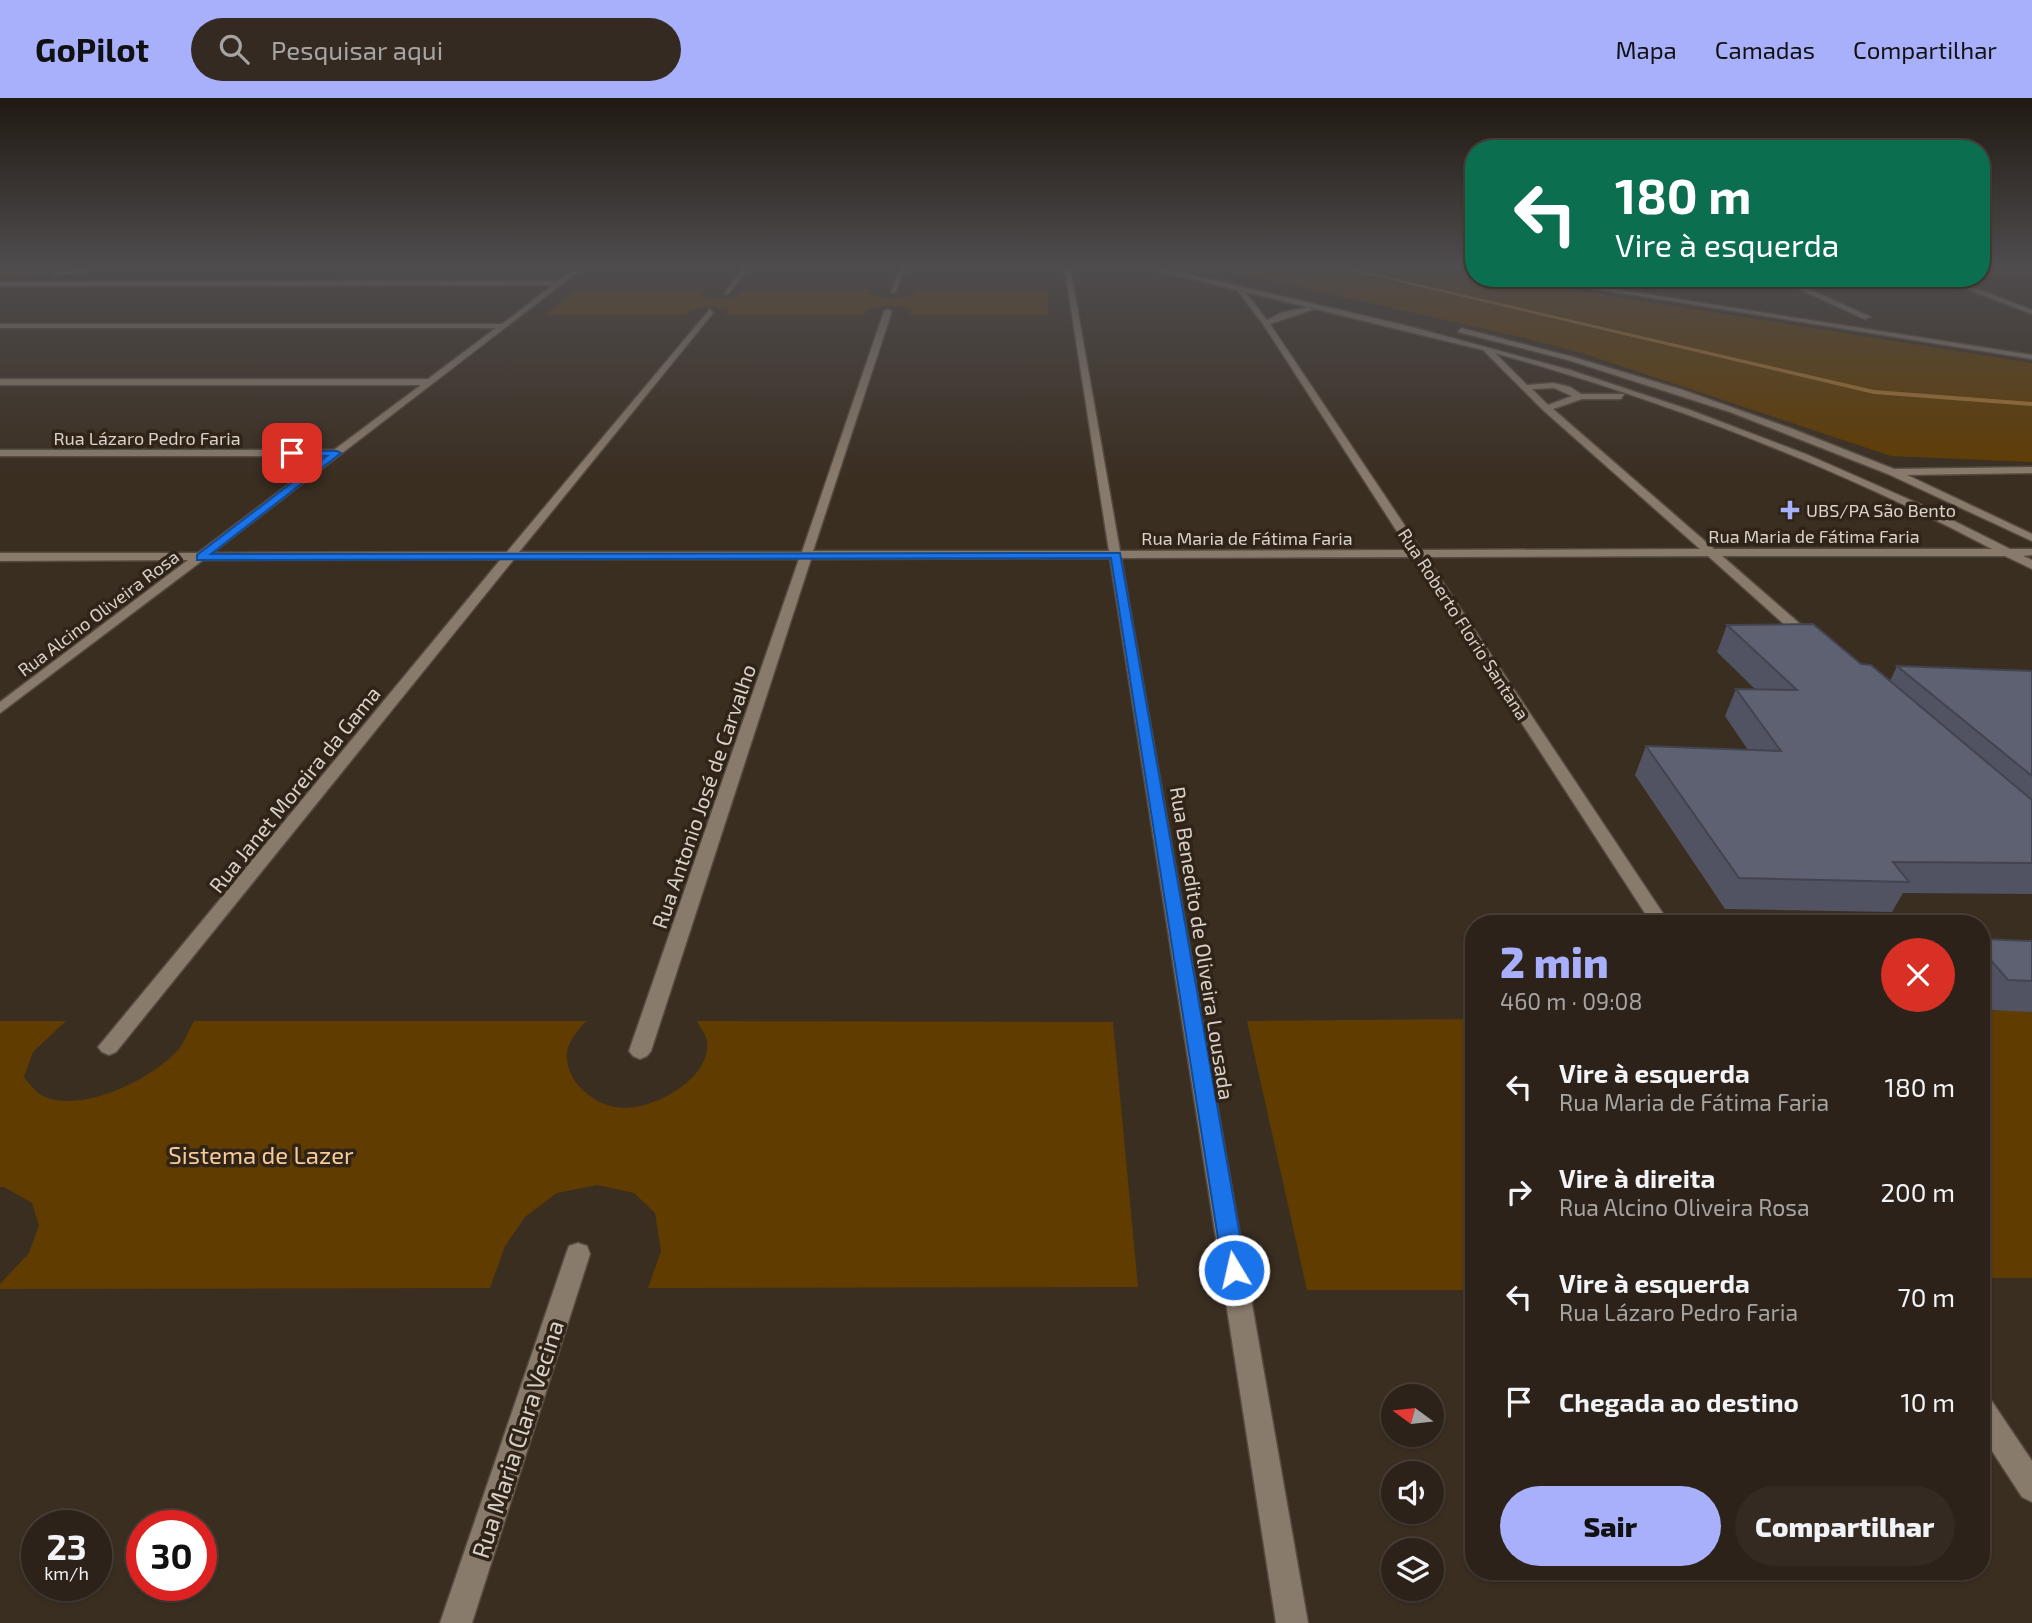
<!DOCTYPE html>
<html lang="pt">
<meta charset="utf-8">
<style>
body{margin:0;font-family:"Exo 2",sans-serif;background:#342a22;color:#f1f3f6;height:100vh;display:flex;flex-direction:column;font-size:26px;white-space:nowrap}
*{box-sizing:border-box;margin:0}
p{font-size:23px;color:#a6a4a2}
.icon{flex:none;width:38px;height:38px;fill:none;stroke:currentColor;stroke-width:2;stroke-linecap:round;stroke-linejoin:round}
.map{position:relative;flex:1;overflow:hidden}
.side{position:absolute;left:1465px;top:817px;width:525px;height:665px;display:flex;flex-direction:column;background:#2c2219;border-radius:28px;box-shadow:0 2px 5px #0004,0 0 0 2px #483f38}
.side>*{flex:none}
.top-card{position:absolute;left:1465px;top:42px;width:525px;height:147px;border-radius:28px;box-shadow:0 2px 5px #0004,0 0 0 2px #483f38;background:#0b6e4f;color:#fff;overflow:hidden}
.needle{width:46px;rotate:285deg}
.buttons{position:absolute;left:1381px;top:1286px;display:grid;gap:14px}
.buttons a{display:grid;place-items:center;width:63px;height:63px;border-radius:50%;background:#2c2219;box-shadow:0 2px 5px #0004,0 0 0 2px #483f38;font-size:35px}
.speed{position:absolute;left:21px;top:1412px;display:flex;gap:14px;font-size:35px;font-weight:700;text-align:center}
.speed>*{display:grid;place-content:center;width:91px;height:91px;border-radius:50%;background:#2c2219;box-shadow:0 2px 5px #0004,0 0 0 2px #483f38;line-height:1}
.speed small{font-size:18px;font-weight:400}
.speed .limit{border:10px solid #d22;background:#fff;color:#111}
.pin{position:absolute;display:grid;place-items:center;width:60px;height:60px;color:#fff;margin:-30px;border-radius:14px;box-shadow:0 4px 10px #0006}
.me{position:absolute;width:77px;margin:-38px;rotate:351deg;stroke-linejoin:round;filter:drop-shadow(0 0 5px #0008)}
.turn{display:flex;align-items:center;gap:24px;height:147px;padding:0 35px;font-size:32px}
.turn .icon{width:91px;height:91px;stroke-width:2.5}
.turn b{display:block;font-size:49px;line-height:60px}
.round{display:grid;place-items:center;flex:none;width:74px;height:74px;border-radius:37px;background:#342a22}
.headline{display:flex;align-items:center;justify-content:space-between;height:119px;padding:0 35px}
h1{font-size:42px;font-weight:800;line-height:52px;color:#a8b0fc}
.action{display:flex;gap:14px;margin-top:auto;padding:14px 35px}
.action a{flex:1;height:80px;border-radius:42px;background:#a8b0fc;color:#111;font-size:28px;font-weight:800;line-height:80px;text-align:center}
.action a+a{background:#342a22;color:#f1f3f6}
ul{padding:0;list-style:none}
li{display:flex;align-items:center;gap:21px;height:105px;padding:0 35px}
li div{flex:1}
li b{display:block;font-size:26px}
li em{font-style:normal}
header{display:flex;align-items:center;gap:42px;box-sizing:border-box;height:98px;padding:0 35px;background:#a8b0fc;color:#111}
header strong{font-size:33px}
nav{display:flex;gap:38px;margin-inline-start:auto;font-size:24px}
.search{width:490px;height:63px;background:#342a22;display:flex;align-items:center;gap:18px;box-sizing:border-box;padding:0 24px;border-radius:38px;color:#a6a4a2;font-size:26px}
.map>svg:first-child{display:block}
</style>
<header>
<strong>GoPilot</strong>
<div class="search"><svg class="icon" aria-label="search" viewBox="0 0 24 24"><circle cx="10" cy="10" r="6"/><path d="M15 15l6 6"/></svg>Pesquisar aqui</div>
<nav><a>Mapa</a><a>Camadas</a><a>Compartilhar</a></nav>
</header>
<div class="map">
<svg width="2032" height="1525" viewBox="0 0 2032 1525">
<rect width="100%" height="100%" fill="#3a2e21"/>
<!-- green -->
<g fill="#613c00">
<path d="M0,166H106L0,181Z"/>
<path d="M1200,166H1428L1473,176L1474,180H1498L2032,265V364L1891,358L1585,256L1520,239Z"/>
<rect x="1981" y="166" width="51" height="10"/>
<path d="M576,192H705L701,195L702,198C715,201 736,203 744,192H872L869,195L871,197C886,201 901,202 915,195L914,192H1047L1048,217H908L912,214L910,211C896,207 877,206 864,214L866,217H725L728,214L727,211L711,208L690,212L686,217H544Z"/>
<path d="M2032,912V1180H1981V913Z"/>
<path d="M1473,921V1192H1307L1247,923Z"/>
<path d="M0,923H66L33,954L24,979C29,985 36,995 43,998C82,1016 153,981 179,951C185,943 189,931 194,923H586C578,932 568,943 567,955C565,985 596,1009 623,1010C655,1011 712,980 707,943C706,937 700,929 697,923L1113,924L1138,1189L648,1190L661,1153L655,1115L634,1095L597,1087L557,1095L525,1119L505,1148L490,1190L0,1191V1186L29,1155L39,1127L32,1105L4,1089H0Z"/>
</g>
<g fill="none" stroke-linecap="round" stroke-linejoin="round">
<!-- stream -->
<path fill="#a97531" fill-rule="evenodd" d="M1323,166H1332L1874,292L2032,304V308L1874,296Z"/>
<!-- minor casing -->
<g stroke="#554b40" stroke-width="3">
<g id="minor">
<path d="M109,166H126L54,178L51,176Z"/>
<path d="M581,166H588L212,455L507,454L710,211L713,215L519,454H802L884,213L888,211L892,213L813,453H1109L1064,166H1070L1071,171L1103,166L1071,174L1120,453L1409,452L1263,226L1237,192L1132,166H1144L1408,228L1570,272L1690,312L1808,357L1924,408L2010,451H2032V457L2023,458L2032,462V471L2005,458H1722L1815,539L1817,542L1810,546L1805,545L1708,458L1426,459L1670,826H1652L1414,459L1121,460L1308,1525H1276L1110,460L811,461L651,953L647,958L640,961L633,958L629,953L799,461H514L116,954L109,957L102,954L98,949L501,461L203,462L0,615V604L188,462L0,463V455H198L326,358H0V352H334L421,287H0V281H428L496,230H0V226H502L553,187L0,188V184L558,183ZM1245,194L1483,252L1544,313L1700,451L1421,452L1270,226L1315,211L1311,209L1283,214L1267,222ZM1495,255C1666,303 1835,368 1992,451H1714L1553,311L1582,301H1621L1624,296H1581L1570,289L1554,285L1527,287ZM1554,290L1572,298L1548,307L1532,291Z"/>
<path d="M746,166H752L728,196H724Z"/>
<path d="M901,166H907L896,194L891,195Z"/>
<path d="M1438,166L1474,169V173L1441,168Z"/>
<path d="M1527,180H1544L2032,257V261Z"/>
<path d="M1775,180H1784L1871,219L1864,221Z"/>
<path d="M1938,180H1948L2032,212V216Z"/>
<path d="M1461,230L1573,259L1683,292L1790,330L1894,371L2032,369V375L1907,377L2032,436V443L1888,376L1730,314L1568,262L1458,234Z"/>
<path d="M578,1145L587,1148L590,1156L472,1525H440L566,1156L569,1148Z"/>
<path d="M1981,1298L1991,1302L2032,1363V1404L2022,1399L1981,1336Z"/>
</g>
</g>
<!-- minor -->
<use href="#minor" fill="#897b6c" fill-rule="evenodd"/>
</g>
<!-- wall -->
<g fill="#515362">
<path d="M1727,527L1861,566L1890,583L1897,568L2032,573V796L1903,795L1892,814L1725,811L1635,677L1646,648L1748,652L1725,618L1736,591H1755L1717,554Z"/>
<path d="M1981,841L2032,843V914L1988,912L1981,904Z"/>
</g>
<!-- building -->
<g fill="#5e6172" stroke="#424450" stroke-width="2">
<path d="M1813,526L1861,566L1871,567L2032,702V765L1893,764L1909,784L1739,780L1646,648L1781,653L1736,591L1797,592L1727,527Z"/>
<path d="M1897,568L2032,573V678Z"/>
<path d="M1981,841L2032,843V883L2008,882L1981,851Z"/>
</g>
<!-- sky -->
<linearGradient id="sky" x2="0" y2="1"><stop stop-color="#201912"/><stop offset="0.44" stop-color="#4f4c4e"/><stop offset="1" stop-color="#4f4c4e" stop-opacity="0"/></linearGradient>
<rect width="2032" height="380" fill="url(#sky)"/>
<!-- route -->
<path fill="#1a73e8" stroke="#114b97" stroke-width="2" d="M292,353H337L341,355L211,456L1120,455L1246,1172L1242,1179L1234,1182L1226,1179L1223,1172L1111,460L197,462V457L327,358L289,357V354Z"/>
<!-- markers -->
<path fill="#a8b0fc" stroke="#2f2417" stroke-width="2.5" d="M1786.5 401.5h7v7h7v7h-7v7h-7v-7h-7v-7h7z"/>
<g text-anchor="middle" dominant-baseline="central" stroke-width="7" stroke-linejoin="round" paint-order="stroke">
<!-- far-street labels -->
<g font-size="18" fill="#d9d2ca" stroke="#2f2417">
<text x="147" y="340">Rua Lázaro Pedro Faria</text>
<text x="1814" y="438">Rua Maria de Fátima Faria</text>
<text x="1247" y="440">Rua Maria de Fátima Faria</text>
<text transform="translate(98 515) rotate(-37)">Rua Alcino Oliveira Rosa</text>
<text transform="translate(1464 526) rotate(57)">Rua Roberto Florio Santana</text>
</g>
<!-- far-poi labels -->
<g font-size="18" fill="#d9d2ca" stroke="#2f2417" text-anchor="start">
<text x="1806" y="412">UBS/PA São Bento</text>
</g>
<!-- street labels -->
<g font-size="21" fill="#d9d2ca" stroke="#2f2417">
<text transform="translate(294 691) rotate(-51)">Rua Janet Moreira da Gama</text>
<text transform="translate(703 698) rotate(-71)">Rua Antonio José de Carvalho</text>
<text transform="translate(1203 845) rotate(81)">Rua Benedito de Oliveira Lousada</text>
</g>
<!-- near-park labels -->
<g font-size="24" fill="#f7cb99" stroke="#2f2417">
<text x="261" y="1056">Sistema de Lazer</text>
</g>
<!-- near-street labels -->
<g font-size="24" fill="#d9d2ca" stroke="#2f2417">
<text transform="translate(517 1341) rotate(-72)">Rua Maria Clara Vecina</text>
</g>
</g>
</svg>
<div class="buttons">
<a><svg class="needle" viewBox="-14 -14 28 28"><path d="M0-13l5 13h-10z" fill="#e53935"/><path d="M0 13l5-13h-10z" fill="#a6a4a2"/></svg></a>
<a><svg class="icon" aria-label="sound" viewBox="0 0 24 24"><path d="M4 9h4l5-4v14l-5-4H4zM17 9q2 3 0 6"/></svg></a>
<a><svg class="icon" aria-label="layers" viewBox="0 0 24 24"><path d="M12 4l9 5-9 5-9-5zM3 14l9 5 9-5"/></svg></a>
</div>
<div class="speed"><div>23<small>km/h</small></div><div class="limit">30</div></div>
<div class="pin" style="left:292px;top:355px;background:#d93025"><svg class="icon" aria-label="arrive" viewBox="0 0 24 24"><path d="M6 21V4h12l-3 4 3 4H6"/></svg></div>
<svg class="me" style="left:1234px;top:1172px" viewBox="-20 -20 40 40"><circle r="17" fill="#1a73e8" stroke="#fff" stroke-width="3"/><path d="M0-11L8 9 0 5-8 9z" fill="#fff"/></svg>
<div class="top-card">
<div class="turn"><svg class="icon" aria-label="left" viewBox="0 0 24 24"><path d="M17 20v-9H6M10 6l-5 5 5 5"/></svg><div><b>180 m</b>Vire à esquerda</div></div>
</div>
<section class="side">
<div class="headline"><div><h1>2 min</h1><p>460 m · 09:08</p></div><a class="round" style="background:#d93025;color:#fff"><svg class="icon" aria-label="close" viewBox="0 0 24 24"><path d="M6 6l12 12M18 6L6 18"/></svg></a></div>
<ul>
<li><svg class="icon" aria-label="left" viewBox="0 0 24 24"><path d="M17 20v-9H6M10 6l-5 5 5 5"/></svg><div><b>Vire à esquerda</b><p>Rua Maria de Fátima Faria</p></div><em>180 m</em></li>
<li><svg class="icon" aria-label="right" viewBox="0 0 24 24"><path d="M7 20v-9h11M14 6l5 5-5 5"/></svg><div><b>Vire à direita</b><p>Rua Alcino Oliveira Rosa</p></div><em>200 m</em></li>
<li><svg class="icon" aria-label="left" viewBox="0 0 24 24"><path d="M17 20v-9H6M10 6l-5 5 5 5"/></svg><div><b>Vire à esquerda</b><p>Rua Lázaro Pedro Faria</p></div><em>70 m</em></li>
<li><svg class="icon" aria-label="arrive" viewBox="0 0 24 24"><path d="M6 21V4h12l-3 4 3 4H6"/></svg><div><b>Chegada ao destino</b></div><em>10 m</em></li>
</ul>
<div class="action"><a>Sair</a><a>Compartilhar</a></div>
</section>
</div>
